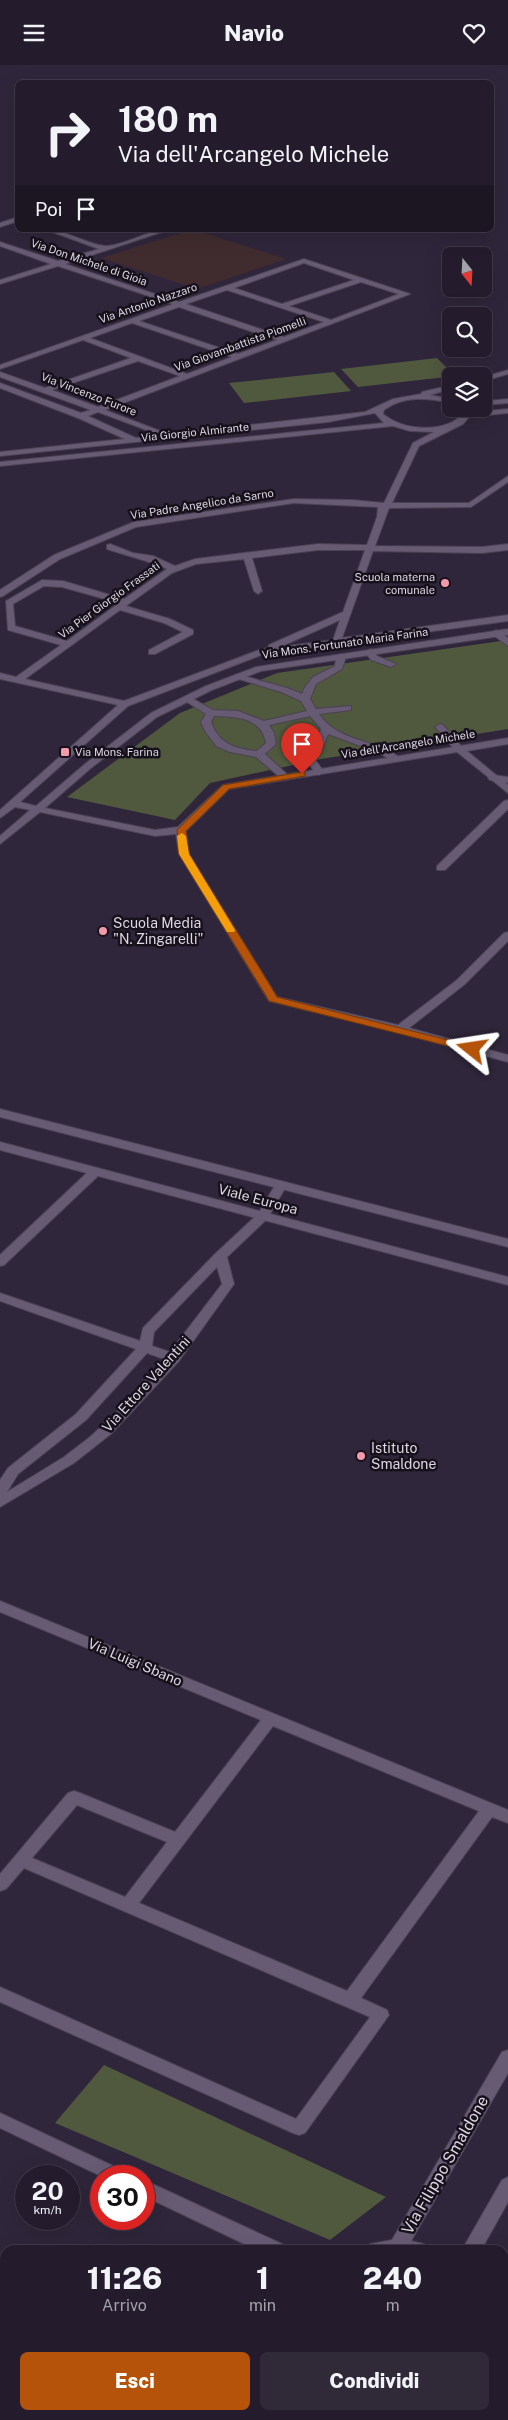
<!DOCTYPE html>
<html lang="it">
<style>
body{margin:0;font-family:"Public Sans",sans-serif;background:#302938;color:#f1f3f6;height:100vh;display:flex;flex-direction:column;font-size:19px;white-space:nowrap}
*{box-sizing:border-box;margin:0}
p{font-size:16px;color:#a3a1a9}
.icon{flex:none;width:28px;height:28px;fill:none;stroke:currentColor;stroke-width:2;stroke-linecap:round;stroke-linejoin:round}
.map{position:relative;flex:1;overflow:hidden}
.drawer{position:absolute;left:0px;top:2180px;width:509px;height:175px;display:flex;flex-direction:column;background:#241c2c;border-radius:15px 15px 0 0;box-shadow:0 5px 20px #0002,0 0 0 1px #413a48}
.drawer>*{flex:none}
.hud{position:absolute;left:15px;top:15px;width:479px;height:152px;border-radius:8px;box-shadow:0 5px 20px #0002,0 0 0 1px #413a48;background:#241c2c;color:#f1f3f6;overflow:hidden}
.needle{width:32px;rotate:162deg}
.controls{position:absolute;left:442px;top:182px;display:grid;gap:10px}
.controls a{display:grid;place-items:center;width:50px;height:50px;border-radius:8px;background:#241c2c;box-shadow:0 5px 20px #0002,0 0 0 1px #413a48;font-size:25px}
.speed{position:absolute;left:15px;top:2100px;display:flex;gap:10px;font-size:25px;font-weight:700;text-align:center}
.speed>*{display:grid;place-content:center;width:65px;height:65px;border-radius:50%;background:#241c2c;box-shadow:0 5px 20px #0002,0 0 0 1px #413a48;line-height:1}
.speed small{font-size:12px;font-weight:400}
.speed .limit{border:8px solid #d22;background:#fff;color:#111}
.pin{position:absolute;display:grid;place-items:center;width:42px;height:42px;color:#fff;margin:-51px -21px;border-radius:50% 50% 50% 0;rotate:-45deg;box-shadow:0 0 5px #0007}
.pin .icon{rotate:45deg}
.me{position:absolute;width:55px;margin:-28px;rotate:285deg;stroke-linejoin:round;filter:drop-shadow(0 0 4px #0008)}
.turn{display:flex;align-items:center;gap:18px;height:105px;padding:0 20px;font-size:22px}
.turn .icon{width:65px;height:65px;stroke-width:2.5}
.turn b{display:block;font-size:35px;line-height:42px}
.then{display:flex;align-items:center;height:48px;padding:0 20px;background:#0003;gap:10px;font-size:19px}
.eta{display:flex;justify-content:space-evenly;align-items:center;height:85px;text-align:center}
.eta b{font-size:30px;font-weight:800;line-height:35px}
.button{display:flex;gap:10px;margin-top:auto;padding:10px 20px}
.button a{flex:1;height:58px;border-radius:8px;background:#b45309;color:#fff;font-size:20px;font-weight:800;line-height:58px;text-align:center}
.button a+a{background:#302938;color:#f1f3f6}
header{display:flex;justify-content:space-between;align-items:center;height:65px;padding:0 20px;background:#241c2c;font-size:22px;font-weight:800}
.map>svg:first-child{display:block}
</style>
<header><svg class="icon" aria-label="menu" viewBox="0 0 24 24"><path d="M4 6h16M4 12h16M4 18h16"/></svg>Navio<svg class="icon" aria-label="heart" viewBox="0 0 24 24"><path d="M12 20l-8-8c-3-5 5-10 8-4 3-6 11-1 8 4z"/></svg></header>
<div class="map">
<svg width="508" height="2355" viewBox="0 0 508 2355">
<rect width="100%" height="100%" fill="#30263b"/>
<!-- commercial -->
<path fill="#402c2e" d="M190,165H195L286,194L197,224L101,193Z"/>
<!-- green -->
<g fill="#50583e">
<path d="M437,293L455,311L358,322L341,304Z"/>
<path d="M334,307L351,326L244,338L229,318Z"/>
<path d="M508,575V664L321,694L210,718L175,755L67,732L180,648L277,608Z"/>
<path d="M104,2000L386,2132L330,2175L55,2058Z"/>
<path d="M508,2201V2272L506,2271L504,2208Z"/>
</g>
<g fill="none" stroke-linecap="round" stroke-linejoin="round">
<!-- pedestrian casing -->
<g stroke="#4b4254" stroke-width="2">
<g id="pedestrian">
<path d="M496,565L508,573V581L493,570L492,568Z"/>
<path d="M370,584L373,585L377,591L396,599L391,602L371,595L365,587Z"/>
<path d="M341,589L346,592L342,604L316,619L310,634L316,644L351,641V645L319,649C338,677 374,674 399,692V696H393L377,687L328,669L322,685L314,693L324,707L319,710L316,709L304,692L313,684L321,664L310,651L269,660L274,668L276,679L265,689L290,712L285,715L282,714L256,692L230,687L216,681L205,666L201,657L206,649L182,634L187,631L190,632L213,645L238,646L264,656L307,646L301,636L281,627L232,612L237,609L287,623L302,629L305,622L313,612L335,601L336,592ZM214,651C237,652 261,652 266,678L257,686C235,684 219,679 211,657Z"/>
<path d="M440,659L443,660L462,682V686H456L437,664L435,662Z"/>
<path d="M493,710L508,712V718L490,715L488,713Z"/>
</g>
</g>
<!-- minor casing -->
<g stroke="#4b4254" stroke-width="2">
<g id="minor">
<path d="M18,152V156L0,162V158Z"/>
<path d="M47,165C66,165 94,182 107,181C128,179 147,165 168,165L65,199L179,237L304,194L410,229L105,345L168,369L365,347L393,334L421,329L422,327L451,320V324L430,330L451,334V338C428,333 404,330 384,345L383,349C404,366 445,369 464,348L508,344V348L469,352L463,359L419,381L392,438H469L508,411V417L471,442L389,443L375,481L482,482L508,479V485L482,488L373,486L342,573L508,550V556L264,589L128,641L20,737L36,741L85,699L151,648L206,621L256,602L508,564V570L261,606L212,625L157,652L91,703L45,743L155,765L178,762L223,720L508,673V679L467,686L508,720V728L457,687L229,724L186,766L189,789L277,932L398,960L457,915L504,868L508,867V876L465,919L409,963L508,990V997L397,967L269,936L179,789L176,769L155,771L40,747L0,779V771L30,745L15,742L0,753V745L118,640L0,614V608L16,612L61,580L8,565L6,536L42,515L63,516L124,534L167,504C147,495 127,491 107,484V480L110,479L133,488L153,491L175,501L195,494L318,479L367,480L377,452L378,442L294,438L136,462L60,494L3,531L0,532V525L54,490L134,457L294,434L352,435L384,438L413,378L434,367L410,366L393,361L0,401V397L384,358L375,348L328,357L0,391V387L125,374L78,353L0,323V318L81,348L91,345L0,312V307L45,323L131,293L83,275L0,304V300L173,239L58,201L0,219V215L51,199L0,181V177L58,196L99,184ZM304,198L354,215L282,239L234,223ZM361,217L399,229L331,255L289,241ZM227,225L324,257L284,272L186,239ZM179,242L277,275L238,289L139,256ZM132,258L232,292L187,309L90,273ZM138,296L180,311L98,342L52,325ZM98,347L160,370L136,373L88,351ZM318,485H365L343,547L269,580L268,583L259,585L124,636L25,614L120,545L164,558L183,567L149,585V589H155L193,569V565L170,554L126,541L172,508L196,499L244,494L254,526L258,529L262,526L252,493ZM44,521L62,522L119,538L67,576L15,561L13,539ZM340,555L333,575L280,582Z"/>
<path d="M508,305V309L484,316V312Z"/>
<path d="M508,334V338L484,340V336Z"/>
<path d="M508,735V744L445,805H437V801L504,736Z"/>
<path d="M95,1103L101,1107L99,1110L4,1200L0,1201V1190L91,1104Z"/>
<path d="M281,1116L287,1120L267,1154L227,1192L234,1219L179,1296L112,1368L74,1398L0,1442V1415L8,1403L76,1349L136,1284L0,1236V1228L140,1276L143,1263L216,1188L258,1149L277,1117ZM217,1202L222,1219L170,1287L152,1281L154,1267ZM147,1288L164,1294L119,1345L90,1372L64,1392L7,1427L18,1409L86,1355Z"/>
<path d="M0,1536L508,1745V1758L492,1752L361,1933L387,1945L389,1950L305,2068L299,2070L293,2068L0,1937V1922L296,2054L370,1952L24,1803L6,1824L0,1826V1809L68,1728L74,1726L80,1728L175,1767L261,1655L0,1547ZM273,1661L479,1746L347,1926L139,1838ZM77,1740L167,1777L125,1832L32,1793Z"/>
<path d="M508,1985V2008L411,2176L424,2179L427,2185H367L370,2179L392,2175L502,1987Z"/>
<path d="M0,2048L124,2106L127,2111H101L0,2063Z"/>
<path d="M508,2112V2137L481,2185H462L502,2115Z"/>
<path d="M144,2115L282,2179L285,2185H257L144,2131Z"/>
<path d="M504,2282L508,2284V2302L504,2300Z"/>
<path d="M293,2350H313L310,2355H290Z"/>
<path d="M378,2350H399L396,2355H375Z"/>
</g>
</g>
<!-- tertiary casing -->
<g stroke="#4b4254" stroke-width="2">
<g id="tertiary">
<path d="M0,1044L508,1174V1182L0,1052Z"/>
<path d="M0,1077L508,1212V1220L0,1085Z"/>
</g>
</g>
<!-- pedestrian -->
<use href="#pedestrian" fill="#665b73" fill-rule="evenodd"/>
<!-- minor -->
<use href="#minor" fill="#665b73" fill-rule="evenodd"/>
<!-- tertiary -->
<use href="#tertiary" fill="#665b73" fill-rule="evenodd"/>
</g>
<!-- route -->
<path fill="#b45309" stroke="#753606" d="M302,707H305V711L229,724L186,766L189,789L268,917L277,932L476,982V986H468L269,936L268,934L179,789L177,765L223,720Z"/>
<!-- slow -->
<path fill="#f59e0b" d="M182,768L186,771L189,789L235,865L234,867H227L179,789L177,771Z"/>
<!-- markers -->
<g fill="#f39aaa" stroke="#16111b" stroke-width="2">
<circle cx="445" cy="518" r="5"/>
<rect x="60" y="682" width="10" height="10" rx="2.5"/>
<circle cx="103" cy="866" r="5"/>
<circle cx="361" cy="1391" r="5"/>
</g>
<g text-anchor="middle" dominant-baseline="central" stroke-width="5" stroke-linejoin="round" paint-order="stroke">
<!-- far-street labels -->
<g font-size="11" fill="#ddd6e4" stroke="#16111b">
<text transform="translate(89 197) rotate(19)">Via Don Michele di Gioia</text>
<text transform="translate(148 238) rotate(-19)">Via Antonio Nazzaro</text>
<text transform="translate(240 279) rotate(-20)">Via Giovambattista Piomelli</text>
<text transform="translate(89 329) rotate(21)">Via Vincenzo Furore</text>
<text transform="translate(195 367) rotate(-6)">Via Giorgio Almirante</text>
<text transform="translate(202 439) rotate(-9)">Via Padre Angelico da Sarno</text>
<text transform="translate(109 535) rotate(-36)">Via Pier Giorgio Frassati</text>
<text transform="translate(345 578) rotate(-8)">Via Mons. Fortunato Maria Farina</text>
<text transform="translate(408 679) rotate(-9)">Via dell'Arcangelo Michele</text>
</g>
<!-- far-poi labels -->
<g font-size="11" fill="#ddd6e4" stroke="#16111b" text-anchor="end">
<text x="435" y="512">Scuola materna<tspan x="435" dy="13">comunale</tspan></text>
<text x="75" y="687" text-anchor="start">Via Mons. Farina</text>
</g>
<!-- poi labels -->
<g font-size="14" fill="#ddd6e4" stroke="#16111b" text-anchor="start">
<text x="113" y="858">Scuola Media<tspan x="113" dy="16">"N. Zingarelli"</tspan></text>
<text x="371" y="1383">Istituto<tspan x="371" dy="16">Smaldone</tspan></text>
</g>
<!-- street labels -->
<g font-size="14" fill="#ddd6e4" stroke="#16111b">
<text transform="translate(258 1134) rotate(15)">Viale Europa</text>
<text transform="translate(146 1319) rotate(-48)">Via Ettore Valentini</text>
<text transform="translate(135 1597) rotate(23)">Via Luigi Sbano</text>
</g>
<!-- near-street labels -->
<g font-size="16" fill="#ddd6e4" stroke="#16111b">
<text transform="translate(445 2100) rotate(-60)">Via Filippo Smaldone</text>
</g>
</g>
</svg>
<div class="controls">
<a><svg class="needle" viewBox="-14 -14 28 28"><path d="M0-13l5 13h-10z" fill="#e53935"/><path d="M0 13l5-13h-10z" fill="#a3a1a9"/></svg></a>
<a><svg class="icon" aria-label="search" viewBox="0 0 24 24"><circle cx="10" cy="10" r="6"/><path d="M15 15l6 6"/></svg></a>
<a><svg class="icon" aria-label="layers" viewBox="0 0 24 24"><path d="M12 4l9 5-9 5-9-5zM3 14l9 5 9-5"/></svg></a>
</div>
<div class="speed"><div>20<small>km/h</small></div><div class="limit">30</div></div>
<div class="pin" style="left:302px;top:709px;background:#d93025"><svg class="icon" aria-label="arrive" viewBox="0 0 24 24"><path d="M6 21V4h12l-3 4 3 4H6"/></svg></div>
<svg class="me" style="left:472px;top:984px" viewBox="-20 -20 40 40"><path d="M0-17L14 15 0 8-14 15z" fill="#b45309" stroke="#fff" stroke-width="4"/></svg>
<div class="hud">
<div class="turn"><svg class="icon" aria-label="right" viewBox="0 0 24 24"><path d="M7 20v-9h11M14 6l5 5-5 5"/></svg><div><b>180 m</b>Via dell'Arcangelo Michele</div></div>
<div class="then">Poi<svg class="icon" aria-label="arrive" viewBox="0 0 24 24"><path d="M6 21V4h12l-3 4 3 4H6"/></svg></div>
</div>
<section class="drawer">
<div class="eta">
<div><b>11:26</b><p>Arrivo</p></div>
<div><b>1</b><p>min</p></div>
<div><b>240</b><p>m</p></div>
</div>
<div class="button"><a>Esci</a><a>Condividi</a></div>
</section>
</div>
